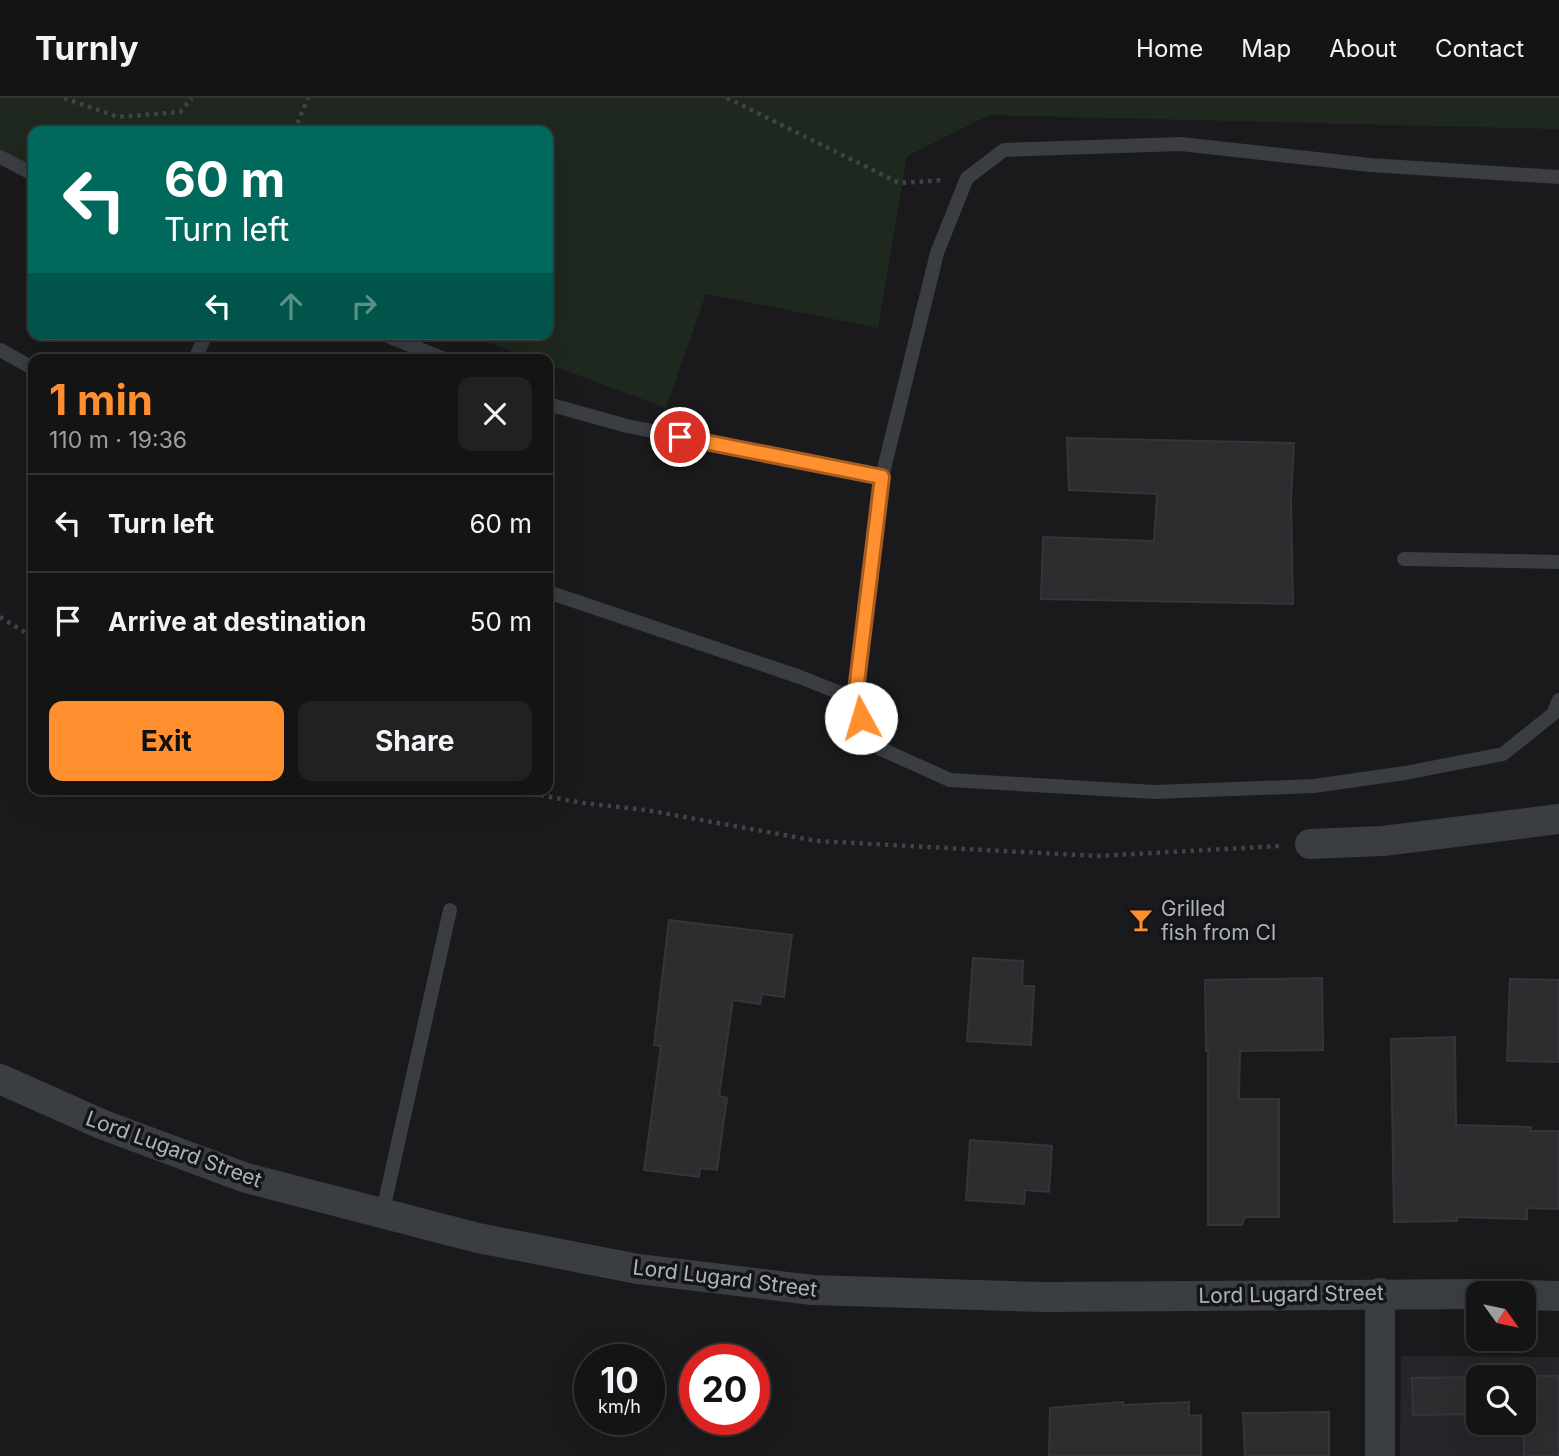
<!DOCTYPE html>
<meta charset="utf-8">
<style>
body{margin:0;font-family:Inter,sans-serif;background:#212122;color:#f1f3f6;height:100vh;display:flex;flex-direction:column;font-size:26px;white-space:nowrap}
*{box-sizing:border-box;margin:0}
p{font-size:23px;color:#9d9ea0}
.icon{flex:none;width:38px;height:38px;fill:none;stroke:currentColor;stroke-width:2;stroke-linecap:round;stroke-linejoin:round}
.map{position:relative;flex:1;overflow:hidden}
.details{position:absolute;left:28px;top:256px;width:525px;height:441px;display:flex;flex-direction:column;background:#141415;border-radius:14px;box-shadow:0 7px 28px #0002,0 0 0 2px #333334}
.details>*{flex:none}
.hud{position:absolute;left:28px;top:28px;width:525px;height:214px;border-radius:14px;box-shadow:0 7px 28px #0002,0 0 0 2px #333334;background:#00695c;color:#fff;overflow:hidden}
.needle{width:46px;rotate:123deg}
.controls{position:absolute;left:1466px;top:1183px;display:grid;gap:14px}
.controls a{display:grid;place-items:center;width:70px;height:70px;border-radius:14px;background:#141415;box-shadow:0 7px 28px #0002,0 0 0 2px #333334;font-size:35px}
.speed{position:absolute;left:574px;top:1246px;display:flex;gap:14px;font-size:35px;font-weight:700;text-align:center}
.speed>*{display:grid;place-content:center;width:91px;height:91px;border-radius:50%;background:#141415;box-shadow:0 7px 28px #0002,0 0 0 2px #333334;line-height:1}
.speed small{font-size:18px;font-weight:400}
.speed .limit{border:10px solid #d22;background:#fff;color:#111}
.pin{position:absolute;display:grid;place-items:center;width:60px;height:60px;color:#fff;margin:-30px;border:4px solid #fff;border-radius:50%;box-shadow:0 2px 7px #0007}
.me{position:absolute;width:77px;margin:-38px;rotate:354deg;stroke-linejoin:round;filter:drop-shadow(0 0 5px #0008)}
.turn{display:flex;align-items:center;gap:24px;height:147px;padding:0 21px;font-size:32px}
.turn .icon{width:91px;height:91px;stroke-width:2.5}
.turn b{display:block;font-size:49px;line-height:60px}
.lanes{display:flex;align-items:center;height:66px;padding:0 21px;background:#0003;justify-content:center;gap:35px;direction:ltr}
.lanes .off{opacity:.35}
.round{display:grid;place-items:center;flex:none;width:74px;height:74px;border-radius:14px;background:#212122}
.summary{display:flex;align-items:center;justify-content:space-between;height:119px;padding:0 21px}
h1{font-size:42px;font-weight:700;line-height:52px;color:#ff8f2f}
.cta{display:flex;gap:14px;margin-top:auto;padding:14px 21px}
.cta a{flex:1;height:80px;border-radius:14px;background:#ff8f2f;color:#111;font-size:28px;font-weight:700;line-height:80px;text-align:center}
.cta a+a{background:#212122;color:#f1f3f6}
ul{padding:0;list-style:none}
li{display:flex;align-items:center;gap:21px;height:98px;padding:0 21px;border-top:2px solid #333334}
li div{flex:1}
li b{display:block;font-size:26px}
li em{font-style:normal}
header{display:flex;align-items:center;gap:42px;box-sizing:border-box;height:98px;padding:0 35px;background:#141415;border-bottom:2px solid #333334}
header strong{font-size:33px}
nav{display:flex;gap:38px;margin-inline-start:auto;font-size:24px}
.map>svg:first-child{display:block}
</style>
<header>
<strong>Turnly</strong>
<nav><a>Home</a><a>Map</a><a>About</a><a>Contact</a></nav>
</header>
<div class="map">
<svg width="1559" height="1358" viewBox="0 0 1559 1358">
<rect width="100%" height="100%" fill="#1a1a1c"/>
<!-- built -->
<path fill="#26262a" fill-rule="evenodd" d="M1401,1258L1559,1259V1358H1400ZM1479,1279H1524V1325H1479Z"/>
<!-- green -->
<path fill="#1f281f" d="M0,0H1559V31L989,17L907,58L878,230L706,196L666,310L548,266V261H532L465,236H548V33H33V79L0,67Z"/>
<!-- building -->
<g fill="#2d2d30" stroke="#343539" stroke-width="2">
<path d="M1067,340L1294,345L1291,402L1293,506L1041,501L1043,439L1154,443L1157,396L1069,392Z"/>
<path d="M669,822L792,837L784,899L762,896L760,906L733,902L719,998L727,1000L717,1072L700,1070L699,1079L644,1072L661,948L654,947Z"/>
<path d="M973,860L1023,863L1022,888H1034L1031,947L967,943Z"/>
<path d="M1322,880L1323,952L1240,953L1239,1001H1279V1119H1245L1242,1127H1208V953H1206L1205,882Z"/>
<path d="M1510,881L1559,882V964L1507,963Z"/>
<path d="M1455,939L1456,1027L1531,1029L1530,1033H1559V1111L1527,1110V1121L1457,1119V1123L1394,1124L1391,941Z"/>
<path d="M970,1042L1052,1048L1049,1094L1025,1092L1024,1106L966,1102Z"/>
<path d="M1559,1278V1358H1524V1278Z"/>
<path d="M1479,1279V1316L1413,1317L1412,1280Z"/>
<path d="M1123,1304V1307L1189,1304V1318L1201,1317V1358H1049L1050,1310Z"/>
<path d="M1329,1314V1358H1245L1243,1315Z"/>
</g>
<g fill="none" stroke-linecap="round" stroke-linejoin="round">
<!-- path -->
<g stroke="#404449" stroke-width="4.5" stroke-dasharray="3.5 5" stroke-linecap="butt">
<path d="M64,0L118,19L180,14L192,0"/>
<path d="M727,0L899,85L945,82"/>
<path d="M294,33L308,0"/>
<path d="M0,519L33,539"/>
<path d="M507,691L583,705L646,712L817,743L1097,758L1281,748"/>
</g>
<!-- service -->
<g stroke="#3a3d42" stroke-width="14">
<path d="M0,59L33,76"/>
<path d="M1559,79L1370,67L1181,46L1004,52L967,80L937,155L882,379L855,601L866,640L881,651L950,682L1155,694L1314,688L1405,675L1503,656L1553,616L1559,602"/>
<path d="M383,236L444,261"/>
<path d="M0,252L33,270"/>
<path d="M195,261L206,236"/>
<path d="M548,306L627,328L882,379"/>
<path d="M1404,461L1559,464"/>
<path d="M548,494L800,579L855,601"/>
<path d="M382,1117L450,812"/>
</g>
<!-- minor -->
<g stroke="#3a3d42" stroke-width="30">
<path d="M1310,746L1383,743L1559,721"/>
<path d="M0,981L101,1026L246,1080L478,1140L638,1171L812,1192L1043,1199L1479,1196"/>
<path d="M1380,1195V1358"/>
<path d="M1524,1197L1559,1198"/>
</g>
</g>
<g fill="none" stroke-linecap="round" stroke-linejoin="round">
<!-- route casing -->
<g stroke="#a65d1f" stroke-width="18">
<path id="route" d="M680,339L882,379L855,601L861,620"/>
</g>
<!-- route -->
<use href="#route" stroke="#ff8f2f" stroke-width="12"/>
</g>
<!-- icons -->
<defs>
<g id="bar-bare" transform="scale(1.89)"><path d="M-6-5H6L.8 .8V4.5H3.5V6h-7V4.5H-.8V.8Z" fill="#ff8f2f" stroke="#151517" stroke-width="2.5" paint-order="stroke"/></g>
</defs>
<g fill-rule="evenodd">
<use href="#bar-bare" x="1141" y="822"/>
</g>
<g text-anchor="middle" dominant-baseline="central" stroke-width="7" stroke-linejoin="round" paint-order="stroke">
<!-- poi labels -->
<g font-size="21" fill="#abb4bd" stroke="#151517" text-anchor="start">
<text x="1161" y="810">Grilled<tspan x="1161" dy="24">fish from CI</tspan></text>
</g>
<!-- street labels -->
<g font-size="21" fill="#abb4bd" stroke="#151517">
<text transform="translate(174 1051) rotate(20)">Lord Lugard Street</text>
<text transform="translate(725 1180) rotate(7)">Lord Lugard Street</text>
<text transform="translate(1291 1196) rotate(-1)">Lord Lugard Street</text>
</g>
</g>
</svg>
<div class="controls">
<a><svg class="needle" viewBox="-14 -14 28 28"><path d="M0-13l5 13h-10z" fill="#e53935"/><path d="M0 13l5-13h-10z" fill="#9d9ea0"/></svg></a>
<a><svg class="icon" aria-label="search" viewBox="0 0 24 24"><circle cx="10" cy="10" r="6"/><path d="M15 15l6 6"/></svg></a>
</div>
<div class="speed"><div>10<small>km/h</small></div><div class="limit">20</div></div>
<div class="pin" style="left:680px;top:339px;background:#d93025"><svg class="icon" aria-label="arrive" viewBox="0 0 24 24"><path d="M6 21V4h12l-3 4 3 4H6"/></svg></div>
<svg class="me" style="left:861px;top:620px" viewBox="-20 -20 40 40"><circle r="19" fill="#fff"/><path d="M0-13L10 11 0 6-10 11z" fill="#ff8f2f"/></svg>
<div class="hud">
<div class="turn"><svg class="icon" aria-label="left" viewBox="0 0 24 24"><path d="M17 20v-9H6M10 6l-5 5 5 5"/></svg><div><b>60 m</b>Turn left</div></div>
<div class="lanes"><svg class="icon" aria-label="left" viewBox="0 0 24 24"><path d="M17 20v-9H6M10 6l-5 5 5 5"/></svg><svg class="icon off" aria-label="ahead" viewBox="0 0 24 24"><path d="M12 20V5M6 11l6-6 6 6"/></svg><svg class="icon off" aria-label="right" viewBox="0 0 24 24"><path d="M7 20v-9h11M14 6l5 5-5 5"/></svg></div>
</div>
<section class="details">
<div class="summary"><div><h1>1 min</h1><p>110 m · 19:36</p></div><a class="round"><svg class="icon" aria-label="close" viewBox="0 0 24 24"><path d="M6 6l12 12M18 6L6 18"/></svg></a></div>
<ul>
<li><svg class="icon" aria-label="left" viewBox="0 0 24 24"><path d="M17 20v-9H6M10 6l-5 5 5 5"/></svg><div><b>Turn left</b></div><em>60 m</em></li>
<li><svg class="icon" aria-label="arrive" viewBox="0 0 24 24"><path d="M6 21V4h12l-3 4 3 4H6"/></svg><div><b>Arrive at destination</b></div><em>50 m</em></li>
</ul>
<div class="cta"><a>Exit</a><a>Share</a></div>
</section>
</div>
